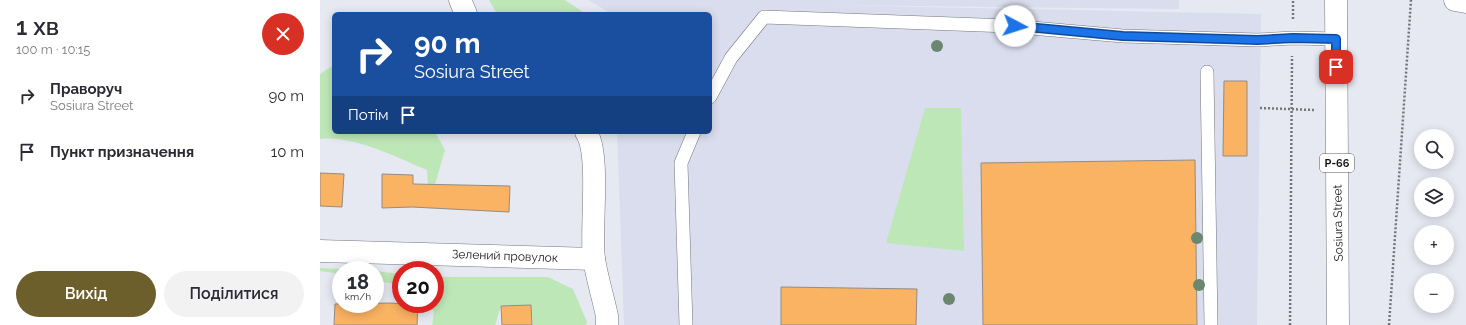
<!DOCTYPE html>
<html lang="uk">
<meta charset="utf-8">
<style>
body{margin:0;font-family:Raleway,sans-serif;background:#f2f2f3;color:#2b2b33;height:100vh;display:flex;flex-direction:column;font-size:15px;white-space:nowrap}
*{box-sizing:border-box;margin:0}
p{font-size:13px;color:#7c7c81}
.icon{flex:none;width:22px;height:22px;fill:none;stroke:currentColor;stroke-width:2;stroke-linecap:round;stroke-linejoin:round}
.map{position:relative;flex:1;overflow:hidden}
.details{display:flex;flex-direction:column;background:#fff;width:320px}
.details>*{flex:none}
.top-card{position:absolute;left:12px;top:12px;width:380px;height:122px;border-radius:6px;box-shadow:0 2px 10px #0003;background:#1a4fa0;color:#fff;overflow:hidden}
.buttons{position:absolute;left:1094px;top:129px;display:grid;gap:8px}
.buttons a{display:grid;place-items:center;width:40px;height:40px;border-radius:50%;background:#fff;box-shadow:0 2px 10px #0003;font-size:20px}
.speed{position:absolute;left:12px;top:261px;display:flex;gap:8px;font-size:20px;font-weight:700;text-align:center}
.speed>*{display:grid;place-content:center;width:52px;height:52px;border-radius:50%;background:#fff;box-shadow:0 2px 10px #0003;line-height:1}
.speed small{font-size:10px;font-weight:400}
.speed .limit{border:6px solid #d22;background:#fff;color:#111}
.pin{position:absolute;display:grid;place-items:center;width:34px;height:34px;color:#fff;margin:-17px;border-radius:8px;box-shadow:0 2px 6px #0006}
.me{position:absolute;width:44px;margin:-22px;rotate:95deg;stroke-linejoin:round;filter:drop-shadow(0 0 3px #0008)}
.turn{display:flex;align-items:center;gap:14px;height:84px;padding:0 16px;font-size:18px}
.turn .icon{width:52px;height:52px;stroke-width:2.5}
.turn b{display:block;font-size:28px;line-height:34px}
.then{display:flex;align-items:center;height:38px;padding:0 16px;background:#0003;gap:8px;font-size:15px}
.round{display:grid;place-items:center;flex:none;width:42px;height:42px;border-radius:21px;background:#f2f2f3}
.overview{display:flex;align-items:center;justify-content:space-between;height:68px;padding:0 16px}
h1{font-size:24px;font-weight:600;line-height:30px}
.cta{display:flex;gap:8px;margin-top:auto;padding:8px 16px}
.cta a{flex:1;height:46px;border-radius:24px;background:#6d5f2c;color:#fff;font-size:16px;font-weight:600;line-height:46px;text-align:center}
.cta a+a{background:#f2f2f3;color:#2b2b33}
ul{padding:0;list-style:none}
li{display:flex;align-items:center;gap:12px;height:56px;padding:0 16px}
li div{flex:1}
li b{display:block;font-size:15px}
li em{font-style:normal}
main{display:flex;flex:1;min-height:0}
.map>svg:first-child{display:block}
</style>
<main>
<section class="details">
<div class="overview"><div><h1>1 хв</h1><p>100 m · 10:15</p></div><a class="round" style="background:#d93025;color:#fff"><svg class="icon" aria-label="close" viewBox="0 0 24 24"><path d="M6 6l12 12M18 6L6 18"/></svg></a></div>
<ul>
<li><svg class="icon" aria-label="right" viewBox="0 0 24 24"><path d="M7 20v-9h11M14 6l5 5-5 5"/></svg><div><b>Праворуч</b><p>Sosiura Street</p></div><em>90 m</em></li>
<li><svg class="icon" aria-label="arrive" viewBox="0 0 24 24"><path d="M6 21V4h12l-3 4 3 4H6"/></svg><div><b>Пункт призначення</b></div><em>10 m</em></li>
</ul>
<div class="cta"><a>Вихід</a><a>Поділитися</a></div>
</section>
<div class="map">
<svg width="1146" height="325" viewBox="0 0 1146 325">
<rect width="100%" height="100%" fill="#e7e9f2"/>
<!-- built -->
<path fill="#dadded" d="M268,0H859V9L511,5L941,14L937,325H304L297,132H390V14H292Z"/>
<!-- green -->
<g fill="#bee7b8">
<path d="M169,0H245L266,14H177Z"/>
<path d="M14,65V132H115L125,150L109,205L107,170C76,157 33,135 0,139V74Z"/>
<path d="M605,108H641L644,251L566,243Z"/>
<path d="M0,268L42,270H21V274L0,271Z"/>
<path d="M55,271L81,274V288L76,284L55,281Z"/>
<path d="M115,277H228L253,289L267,322L266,325H213L211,305L181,306L175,325H112L114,311L104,304H115Z"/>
</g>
<!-- building -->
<g fill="#fab263" stroke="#938c86">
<path d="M904,81H927V156H903Z"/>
<path d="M875,160L877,325H663L661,163Z"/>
<path d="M0,173L24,174L22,207L0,206Z"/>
<path d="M62,174L93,175V184L190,186L189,212L92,207L62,208Z"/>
<path d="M461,287L597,289L596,325H461Z"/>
<path d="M15,304L71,303L98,305L97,325H14Z"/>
<path d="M211,305L212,325H182L181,306Z"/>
</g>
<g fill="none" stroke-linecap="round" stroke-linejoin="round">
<!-- lane casing -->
<g stroke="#75767e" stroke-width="14">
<g id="lane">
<path d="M887,72L891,325"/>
<path d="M390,97L411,58L444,17L689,26L803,36L938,40L973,38L1016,39"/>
<path d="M366,325L361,163L374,132"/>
</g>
</g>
<!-- street casing -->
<g stroke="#75767e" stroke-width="23">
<g id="street">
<path d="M140,0L146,14"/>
<path d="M1135,0L1146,2"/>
<path d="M266,132C281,154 270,230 274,259C277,278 283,297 287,316V325"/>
<path d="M0,251L274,259"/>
</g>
</g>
<!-- primary casing -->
<g stroke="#75767e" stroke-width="23">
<path id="primary" d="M1016,0L1018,325"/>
</g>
<!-- path -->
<g stroke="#75767c" stroke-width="2.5" stroke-dasharray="2 2" stroke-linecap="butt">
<path d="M973,19V0"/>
<path d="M940,108L994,110"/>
<path d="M970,325L972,56"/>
<path d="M1069,325L1091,0"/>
</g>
<!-- lane -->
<use href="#lane" stroke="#fff" stroke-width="13"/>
<!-- street -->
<use href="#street" stroke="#fff" stroke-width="22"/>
<!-- primary -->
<use href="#primary" stroke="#fff" stroke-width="22"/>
</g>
<!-- trees -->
<g fill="#6b876f">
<circle cx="617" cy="46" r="6"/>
<circle cx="877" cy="238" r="6"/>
<circle cx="879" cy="285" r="6"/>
<circle cx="629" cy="299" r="6"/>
</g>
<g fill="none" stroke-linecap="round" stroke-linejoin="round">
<!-- route casing -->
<g stroke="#114b97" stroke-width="10">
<path id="route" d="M695,26L803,36L938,40L973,38L1016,39V67"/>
</g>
<!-- route -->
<use href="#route" stroke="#1a73e8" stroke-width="7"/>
</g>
<g text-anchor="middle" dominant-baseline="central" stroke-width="3" stroke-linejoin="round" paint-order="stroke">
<!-- shield labels -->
<rect fill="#fff" stroke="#5a5b5d" stroke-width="1" x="1000" y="154" width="34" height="18" rx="3"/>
<g font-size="11" font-weight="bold" fill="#141518">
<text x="1017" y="163">Р-66</text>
</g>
<!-- street labels -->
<g font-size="12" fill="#141518" stroke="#fff">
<text transform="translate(1018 223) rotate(-91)">Sosiura Street</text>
<text transform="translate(185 256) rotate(2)">Зелений провулок</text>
</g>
</g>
</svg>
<div class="buttons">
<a><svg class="icon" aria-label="search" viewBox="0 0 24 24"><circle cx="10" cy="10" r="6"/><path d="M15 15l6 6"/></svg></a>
<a><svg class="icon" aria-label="layers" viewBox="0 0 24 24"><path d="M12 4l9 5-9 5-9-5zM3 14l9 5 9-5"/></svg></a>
<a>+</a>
<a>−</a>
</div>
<div class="speed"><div>18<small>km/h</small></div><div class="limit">20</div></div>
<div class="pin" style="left:1016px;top:67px;background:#d93025"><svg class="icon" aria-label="arrive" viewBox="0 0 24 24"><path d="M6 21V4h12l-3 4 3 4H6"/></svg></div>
<svg class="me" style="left:695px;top:26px" viewBox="-20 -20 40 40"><circle r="19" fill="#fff"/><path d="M0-13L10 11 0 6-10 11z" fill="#1a73e8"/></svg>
<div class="top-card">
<div class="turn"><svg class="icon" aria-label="right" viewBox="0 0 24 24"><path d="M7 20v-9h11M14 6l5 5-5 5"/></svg><div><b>90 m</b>Sosiura Street</div></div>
<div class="then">Потім<svg class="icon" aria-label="arrive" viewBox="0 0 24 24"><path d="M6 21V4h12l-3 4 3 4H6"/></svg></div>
</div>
</div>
</main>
